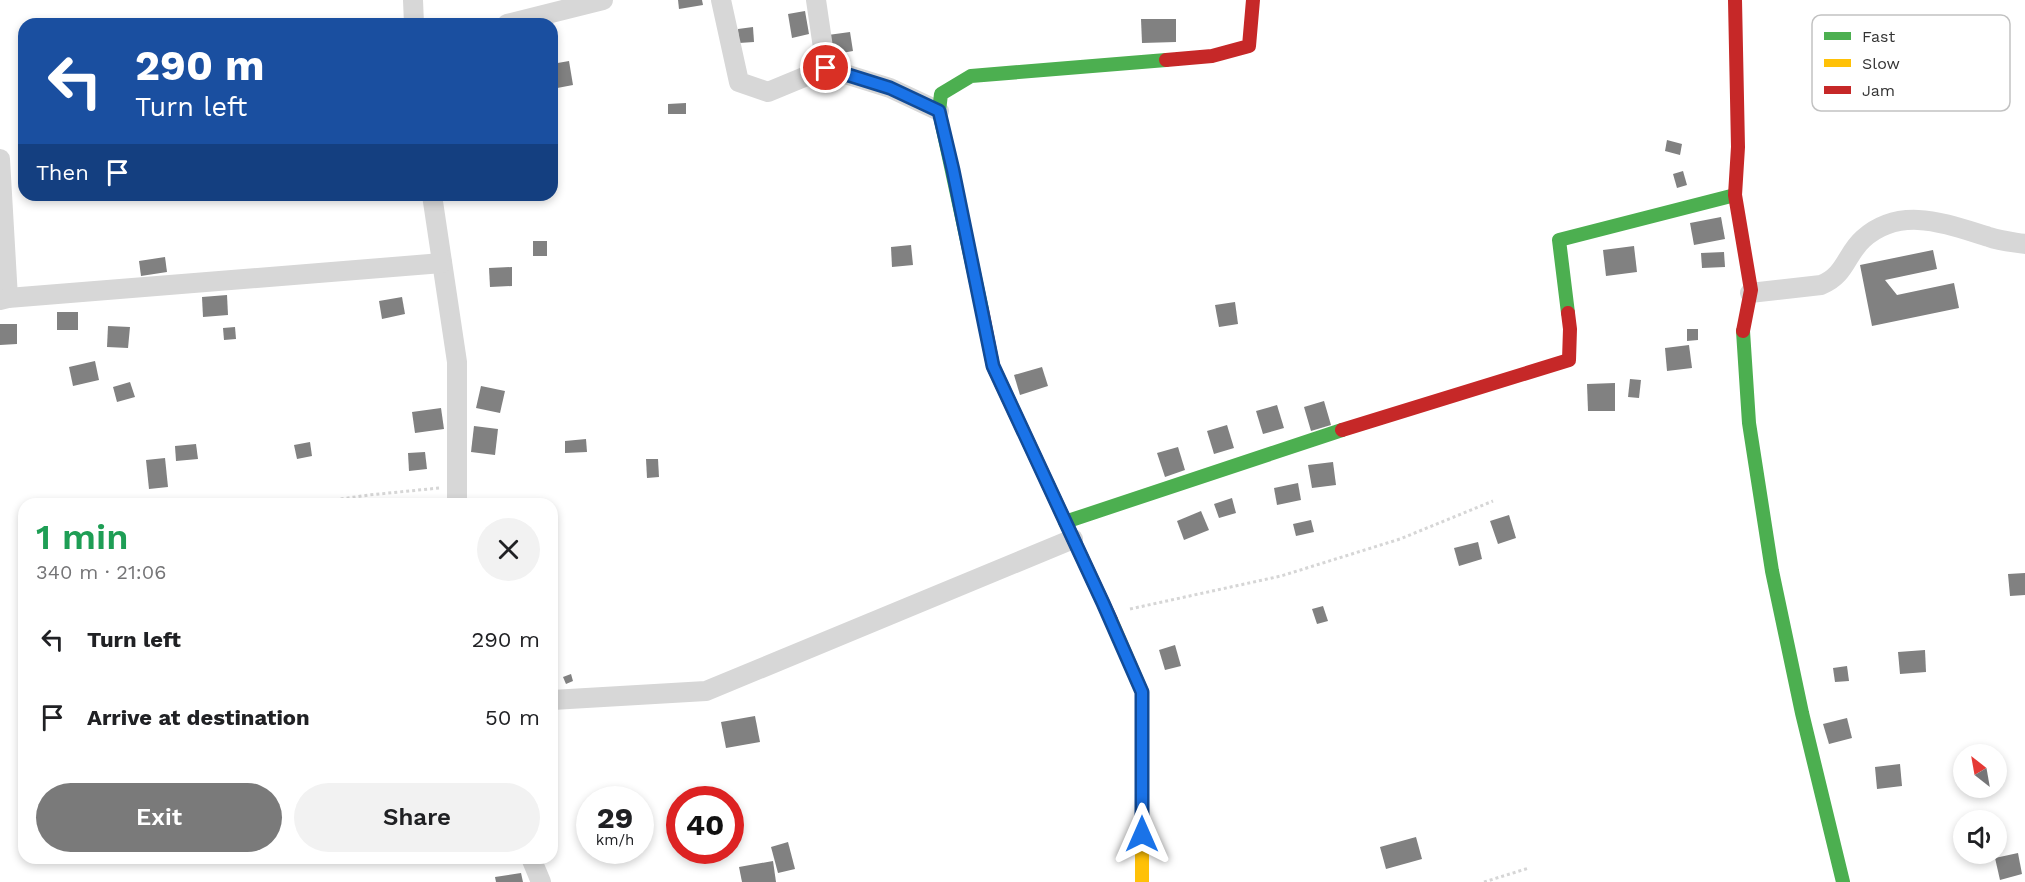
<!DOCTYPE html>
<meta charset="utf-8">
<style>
body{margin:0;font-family:"Work Sans",sans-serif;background:#f2f2f2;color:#202124;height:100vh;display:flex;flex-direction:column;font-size:22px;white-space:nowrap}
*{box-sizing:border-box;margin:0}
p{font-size:20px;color:#757577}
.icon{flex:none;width:33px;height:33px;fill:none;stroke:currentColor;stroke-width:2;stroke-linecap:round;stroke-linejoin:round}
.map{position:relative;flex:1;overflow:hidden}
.sheet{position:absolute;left:18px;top:498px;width:540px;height:366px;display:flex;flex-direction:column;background:#fff;border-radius:18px;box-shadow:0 3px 9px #0003}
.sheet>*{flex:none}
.banner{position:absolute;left:18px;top:18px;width:540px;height:183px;border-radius:18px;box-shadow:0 3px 9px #0003;background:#1a4fa0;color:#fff;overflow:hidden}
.needle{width:39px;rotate:329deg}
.tools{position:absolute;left:1953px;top:744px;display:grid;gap:12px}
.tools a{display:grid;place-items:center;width:54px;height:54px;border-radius:50%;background:#fff;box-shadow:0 3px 9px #0003;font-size:30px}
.speed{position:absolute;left:576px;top:786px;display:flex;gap:12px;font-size:30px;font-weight:700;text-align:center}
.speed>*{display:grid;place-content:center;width:78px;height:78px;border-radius:50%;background:#fff;box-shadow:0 3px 9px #0003;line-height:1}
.speed small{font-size:15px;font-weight:400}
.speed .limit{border:9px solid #d22;background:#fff;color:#111}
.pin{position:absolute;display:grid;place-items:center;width:51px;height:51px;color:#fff;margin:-26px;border:3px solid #fff;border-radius:50%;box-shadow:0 2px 6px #0007}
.me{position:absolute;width:66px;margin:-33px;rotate:0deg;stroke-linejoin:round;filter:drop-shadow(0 0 4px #0008)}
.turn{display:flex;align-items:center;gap:21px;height:126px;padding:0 18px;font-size:27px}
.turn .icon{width:78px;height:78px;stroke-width:2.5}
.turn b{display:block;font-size:42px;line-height:51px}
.then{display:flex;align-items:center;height:57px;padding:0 18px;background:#0003;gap:12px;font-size:22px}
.round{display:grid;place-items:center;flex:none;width:63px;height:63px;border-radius:32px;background:#f2f2f2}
.overview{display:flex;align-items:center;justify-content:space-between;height:102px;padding:0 18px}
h1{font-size:36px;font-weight:600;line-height:45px;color:#1e9e55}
.cta{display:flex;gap:12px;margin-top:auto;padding:12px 18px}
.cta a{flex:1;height:69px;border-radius:36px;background:#7a7a7a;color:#fff;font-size:24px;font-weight:600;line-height:69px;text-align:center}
.cta a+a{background:#f2f2f2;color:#202124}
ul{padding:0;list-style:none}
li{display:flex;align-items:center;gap:18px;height:78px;padding:0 18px}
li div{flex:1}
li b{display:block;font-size:22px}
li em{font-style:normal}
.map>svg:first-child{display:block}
</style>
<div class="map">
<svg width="2025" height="882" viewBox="0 0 2025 882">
<rect width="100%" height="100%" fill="#fff"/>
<!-- building -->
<g fill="#818181">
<path d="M678,0H702L703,5L679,9Z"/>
<path d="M805,11L809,34L792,38L788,14Z"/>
<path d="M1141,19H1176V42L1142,43Z"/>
<path d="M753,27L754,42L739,43L738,29Z"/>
<path d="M850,32L853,51L831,55L828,35Z"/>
<path d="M569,61L573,85L552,89V64Z"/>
<path d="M686,103V114H668V104Z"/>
<path d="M1667,140L1682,144L1680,155L1665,151Z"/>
<path d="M1683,171L1687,185L1677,188L1673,174Z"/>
<path d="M1721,217L1725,239L1694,245L1690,223Z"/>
<rect x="533" y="241" width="14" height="15"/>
<path d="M911,245L913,265L892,267L891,247Z"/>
<path d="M1634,246L1637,272L1606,276L1603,250Z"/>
<path d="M1933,250L1937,269L1885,280L1897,295L1954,283L1959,308L1872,326L1860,265Z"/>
<path d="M1724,252L1725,267L1702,268L1701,253Z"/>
<path d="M165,257L167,272L141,276L139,261Z"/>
<path d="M512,267V286L490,287L489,268Z"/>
<path d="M227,295L228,315L203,317L202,297Z"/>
<path d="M402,297L405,314L382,319L379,301Z"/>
<path d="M1235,302L1238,324L1219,327L1215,305Z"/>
<rect x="57" y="312" width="21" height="18"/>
<path d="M0,324H17V344L0,345Z"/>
<path d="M108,326L130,327L128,348L107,347Z"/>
<path d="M235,327L236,339L224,340L223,328Z"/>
<path d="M1687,329H1698V340L1687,341Z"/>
<path d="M1689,345L1692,368L1667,371L1665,348Z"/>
<path d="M95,361L99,380L73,386L69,367Z"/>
<path d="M1042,367L1048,386L1020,395L1014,375Z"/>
<path d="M1630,379L1641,380L1639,398L1628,397Z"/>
<path d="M130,382L135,397L117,402L113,387Z"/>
<path d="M1615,383V411H1588L1587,384Z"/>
<path d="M481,386L505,391L500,413L476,408Z"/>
<path d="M1324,401L1331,425L1311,431L1304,407Z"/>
<path d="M1277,405L1284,428L1263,434L1256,411Z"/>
<path d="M441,408L444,429L415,433L412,412Z"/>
<path d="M1227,425L1234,448L1214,454L1207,431Z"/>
<path d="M474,426L498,429L495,455L471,452Z"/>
<path d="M586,439L587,452L565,453V441Z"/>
<path d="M310,442L312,456L297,459L294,445Z"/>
<path d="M196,444L198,459L176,461L175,446Z"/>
<path d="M1178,447L1185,470L1165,477L1157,453Z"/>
<path d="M425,452L427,469L409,471L408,453Z"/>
<path d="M165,458L168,487L149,489L146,460Z"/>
<path d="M646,459H658L659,477L647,478Z"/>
<path d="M1333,462L1336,485L1312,488L1308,465Z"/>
<path d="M1298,483L1301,500L1277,505L1274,488Z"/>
<path d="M1232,498L1236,513L1219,518L1214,504Z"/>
<path d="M1201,511L1209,530L1184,540L1177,521Z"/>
<path d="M1509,515L1516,538L1498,544L1490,521Z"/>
<path d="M1311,520L1314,532L1296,536L1293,524Z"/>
<path d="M1478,542L1482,559L1459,566L1454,548Z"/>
<path d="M2025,573V595L2010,596L2008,574Z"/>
<path d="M1323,606L1328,621L1317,624L1312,609Z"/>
<path d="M1175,645L1181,666L1165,670L1159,650Z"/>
<path d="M1925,650L1926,672L1900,674L1898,652Z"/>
<path d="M1847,666L1849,681L1835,682L1833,668Z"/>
<path d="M571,674L573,681L566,684L563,677Z"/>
<path d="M755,716L760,742L726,748L721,722Z"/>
<path d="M1847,718L1852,738L1829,744L1823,724Z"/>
<path d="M1900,764L1902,786L1877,789L1875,767Z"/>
<path d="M1416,837L1422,859L1386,869L1380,847Z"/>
<path d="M788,842L795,869L778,873L771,847Z"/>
<path d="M2018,853L2022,874L2000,880L1995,858Z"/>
<path d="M773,861L776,882H742L739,867Z"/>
<path d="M521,873L523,882H496L495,877Z"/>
</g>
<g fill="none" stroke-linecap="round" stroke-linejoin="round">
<!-- path -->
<g stroke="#d6d6d6" stroke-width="3" stroke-dasharray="3 3" stroke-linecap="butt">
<path d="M305,504L369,495L439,488"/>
<path d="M1130,609L1281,576L1400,539L1493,501"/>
<path d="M1484,882L1529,868"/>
</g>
<!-- street -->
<g stroke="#d7d7d7" stroke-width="20">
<path d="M413,0L414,24"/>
<path d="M721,0L739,82L768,92L826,68L890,88L939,111"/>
<path d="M816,0L826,68"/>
<path d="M507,24L603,0"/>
<path d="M0,159L8,298"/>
<path d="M432,195L457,362V504"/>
<path d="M1750,293L1821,285C1846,275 1846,254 1863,239C1901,205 1946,224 1989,237C2000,241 2013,242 2025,244"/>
<path d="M0,300L8,298L442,263"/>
<path d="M552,700L706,691L1073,539"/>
<path d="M531,858L541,882"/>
</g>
<!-- fast -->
<g stroke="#4caf50" stroke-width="14">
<path d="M982,310L939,111L941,94L971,76L1166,60"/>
<path d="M1568,313L1559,240L1735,195"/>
<path d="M1743,331L1749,423L1772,571L1802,713L1843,882"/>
<path d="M1065,522L1342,430"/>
</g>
<!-- slow -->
<path stroke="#ffc107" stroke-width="14" d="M1111,620L1142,692V882"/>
<!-- jam -->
<g stroke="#c62828" stroke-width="14">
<path d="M1735,0L1738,147L1735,195L1751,290L1743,331"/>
<path d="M1166,60L1212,56L1249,46L1253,0"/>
<path d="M982,310L993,366L1111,620"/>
<path d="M1342,430L1569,360L1570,329L1568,313"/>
</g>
</g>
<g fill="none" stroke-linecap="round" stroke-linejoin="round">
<!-- route casing -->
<g stroke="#114b97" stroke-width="15">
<path id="route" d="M826,68L890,88L939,111L953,170L993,366L1103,603L1142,692V834"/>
</g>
<!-- route -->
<use href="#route" stroke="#1a73e8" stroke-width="10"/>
</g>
<!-- legend -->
<rect x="1812" y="15" width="198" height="96" rx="9" fill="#fff" stroke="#c2c2c2" stroke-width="1.5"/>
<rect x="1824" y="32" width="27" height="8" fill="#4caf50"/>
<rect x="1824" y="59" width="27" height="8" fill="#ffc107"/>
<rect x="1824" y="86" width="27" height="8" fill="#c62828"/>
<g font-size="16" fill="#333">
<text x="1862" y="42">Fast</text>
<text x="1862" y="69">Slow</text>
<text x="1862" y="96">Jam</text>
</g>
</svg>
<div class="tools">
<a><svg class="needle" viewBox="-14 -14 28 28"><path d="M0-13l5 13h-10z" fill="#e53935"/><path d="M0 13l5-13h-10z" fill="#757577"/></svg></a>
<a><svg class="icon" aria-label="sound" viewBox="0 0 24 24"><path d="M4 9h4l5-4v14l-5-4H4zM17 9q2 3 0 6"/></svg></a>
</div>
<div class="speed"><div>29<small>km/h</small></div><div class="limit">40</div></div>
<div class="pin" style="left:826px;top:68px;background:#d93025"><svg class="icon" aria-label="arrive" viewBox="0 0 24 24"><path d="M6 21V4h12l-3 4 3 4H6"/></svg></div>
<svg class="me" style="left:1142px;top:834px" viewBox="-20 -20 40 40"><path d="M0-17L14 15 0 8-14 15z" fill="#1a73e8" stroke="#fff" stroke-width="4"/></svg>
<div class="banner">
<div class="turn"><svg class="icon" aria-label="left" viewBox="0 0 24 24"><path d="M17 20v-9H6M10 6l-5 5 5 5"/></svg><div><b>290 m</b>Turn left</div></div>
<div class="then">Then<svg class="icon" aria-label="arrive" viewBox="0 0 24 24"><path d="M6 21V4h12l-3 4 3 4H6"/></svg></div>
</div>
<section class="sheet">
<div class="overview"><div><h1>1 min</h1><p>340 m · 21:06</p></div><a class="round"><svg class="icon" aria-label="close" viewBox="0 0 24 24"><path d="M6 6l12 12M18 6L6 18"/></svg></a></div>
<ul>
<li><svg class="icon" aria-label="left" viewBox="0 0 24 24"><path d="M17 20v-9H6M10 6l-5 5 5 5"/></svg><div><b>Turn left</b></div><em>290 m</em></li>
<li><svg class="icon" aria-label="arrive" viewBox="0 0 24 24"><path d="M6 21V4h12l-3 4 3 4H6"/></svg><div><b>Arrive at destination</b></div><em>50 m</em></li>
</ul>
<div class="cta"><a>Exit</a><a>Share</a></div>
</section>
</div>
